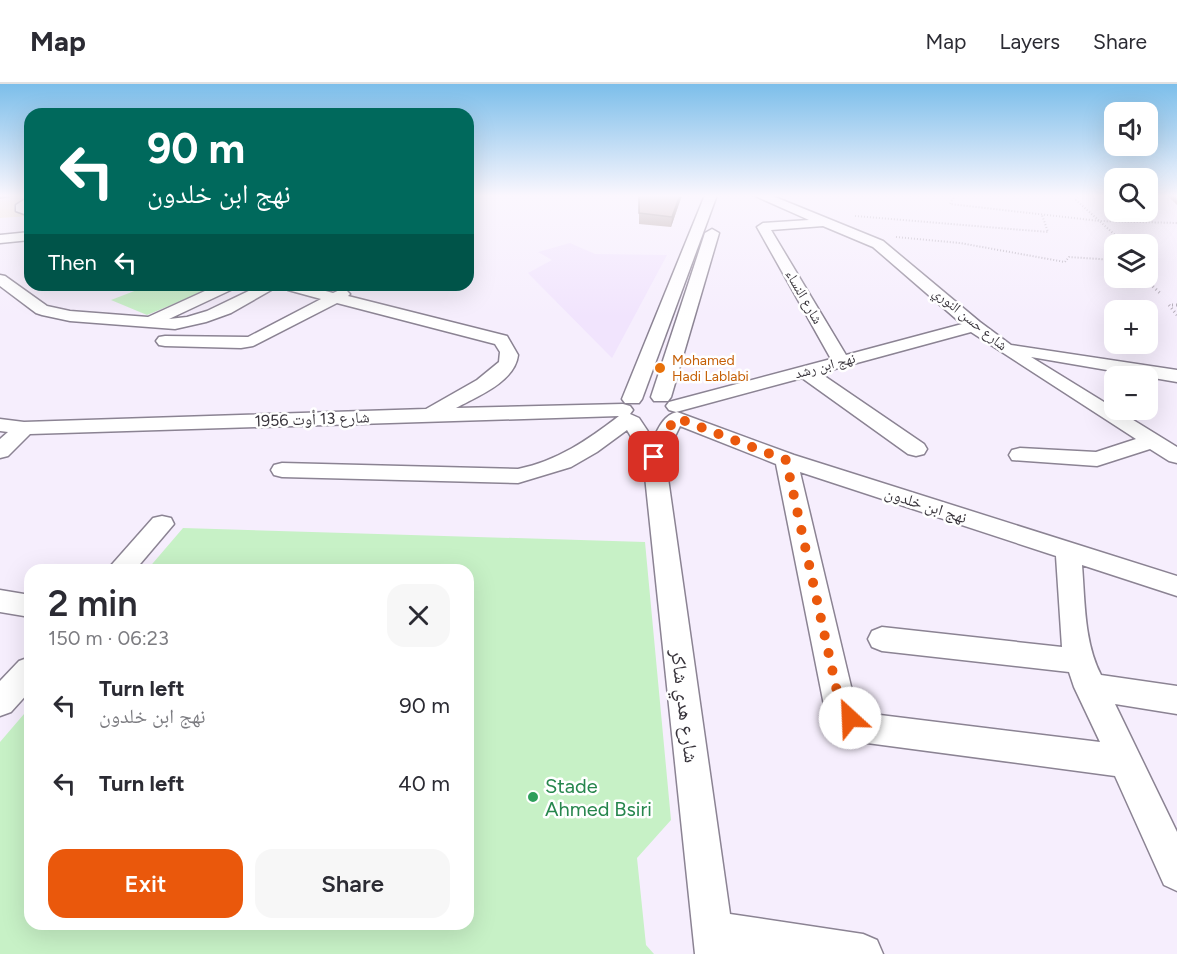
<!DOCTYPE html>
<meta charset="utf-8">
<style>
body{margin:0;font-family:Figtree,"Noto Naskh Arabic",sans-serif;background:#f7f7f7;color:#2b2b33;height:100vh;display:flex;flex-direction:column;font-size:22px;white-space:nowrap}
*{box-sizing:border-box;margin:0}
p{font-size:20px;color:#7c7c81}
.icon{flex:none;width:33px;height:33px;fill:none;stroke:currentColor;stroke-width:2;stroke-linecap:round;stroke-linejoin:round}
.map{position:relative;flex:1;overflow:hidden}
.drawer{position:absolute;left:24px;top:480px;width:450px;height:366px;display:flex;flex-direction:column;background:#fff;border-radius:18px;box-shadow:0 6px 24px #0002}
.drawer>*{flex:none}
.hud{position:absolute;left:24px;top:24px;width:450px;height:183px;border-radius:18px;box-shadow:0 6px 24px #0002;background:#00695c;color:#fff;overflow:hidden}
.tools{position:absolute;left:1104px;top:18px;display:grid;gap:12px}
.tools a{display:grid;place-items:center;width:54px;height:54px;border-radius:12px;background:#fff;box-shadow:0 6px 24px #0002;font-size:30px}
.pin{position:absolute;display:grid;place-items:center;width:51px;height:51px;color:#fff;margin:-26px;border-radius:12px;box-shadow:0 3px 9px #0006}
.me{position:absolute;width:66px;margin:-33px;rotate:335deg;stroke-linejoin:round;filter:drop-shadow(0 0 4px #0008)}
.turn{display:flex;align-items:center;gap:21px;height:126px;padding:0 24px;font-size:27px}
.turn .icon{width:78px;height:78px;stroke-width:2.5}
.turn b{display:block;font-size:42px;line-height:51px}
.then{display:flex;align-items:center;height:57px;padding:0 24px;background:#0003;gap:12px;font-size:22px}
.round{display:grid;place-items:center;flex:none;width:63px;height:63px;border-radius:18px;background:#f7f7f7}
.overview{display:flex;align-items:center;justify-content:space-between;height:102px;padding:0 24px}
h1{font-size:36px;font-weight:600;line-height:45px}
.action{display:flex;gap:12px;margin-top:auto;padding:12px 24px}
.action a{flex:1;height:69px;border-radius:18px;background:#ea580c;color:#fff;font-size:24px;font-weight:600;line-height:69px;text-align:center}
.action a+a{background:#f7f7f7;color:#2b2b33}
ul{padding:0;list-style:none}
li{display:flex;align-items:center;gap:18px;height:78px;padding:0 24px}
li div{flex:1}
li b{display:block;font-size:22px}
li em{font-style:normal}
header{display:flex;align-items:center;gap:36px;box-sizing:border-box;height:84px;padding:0 30px;background:#fff;border-bottom:2px solid #e1e1e2}
header strong{font-size:28px}
nav{display:flex;gap:33px;margin-inline-start:auto;font-size:21px}
.map>svg:first-child{display:block}
</style>
<header>
<strong>Map</strong>
<nav><a>Map</a><a>Layers</a><a>Share</a></nav>
</header>
<div class="map">
<svg width="1177" height="870" viewBox="0 0 1177 870">
<rect width="100%" height="100%" fill="#f6eefd"/>
<!-- industrial -->
<path fill="#f2e7d2" d="M0,111H30V132L0,134Z"/>
<!-- built -->
<path fill="#f1e4fd" d="M570,159L595,170L667,171L612,274L528,189L552,176L538,168Z"/>
<!-- green -->
<g fill="#c7f1c6">
<path d="M150,201H219L147,231L111,216Z"/>
<path d="M183,444L645,458L671,736L637,774L646,861L654,870H0V658L30,623V840H468V486H147Z"/>
</g>
<g fill="none" stroke-linecap="round" stroke-linejoin="round">
<!-- minor casing -->
<g stroke="#8b8393" stroke-width="3">
<g id="minor">
<path d="M705,111H717L642,315L639,319H625L622,315Z"/>
<path d="M753,111H770L883,157L980,238L1011,261L1177,286V298L1031,273L1177,363V379L1169,377L1150,365L1097,382L1012,376L1009,371L1012,366L1020,364L1096,368L1136,355L971,248L820,289L924,360L927,365L924,370L916,372L908,370L802,294L676,328L669,326L666,322L669,318L831,275L757,143L763,139L809,136ZM823,142L873,163L962,240L846,271L771,146Z"/>
<path d="M30,112V132L16,127V121Z"/>
<path d="M712,145L719,149L671,313L668,317H654L651,313L705,149Z"/>
<path d="M30,148V156L0,159V151Z"/>
<path d="M0,191L5,192L47,222L70,227L148,233L218,201H238L235,204L169,235L187,233L207,227L261,201H280L231,229L206,238L175,245L70,237L42,231L36,229L0,202Z"/>
<path d="M287,201H303L333,209L342,205L347,207L350,210L348,212L507,252L518,271C515,298 476,313 456,324L623,320L630,322L633,326L630,330L639,334L653,355C659,343 664,331 677,328L794,371L1177,492V512L1082,481C1085,518 1084,558 1101,591L1177,602V630L1115,620L1177,748V807L1164,801L1115,692L867,659L839,644L824,621L776,380L680,342L665,373L730,830L863,850L877,856L883,870H695L643,373L627,346L597,368L571,383L518,399L282,393L274,391L271,386L274,381L282,379L518,385C557,377 588,356 619,332L30,350L8,372L0,374V355L8,348L0,347V335L24,338L426,325L477,296L499,278L500,268L495,260L337,219L253,262L241,264L165,262L159,261L156,257L159,253L165,252L248,253L321,215L288,206ZM800,388L1056,472L1062,563L882,543L872,547L868,555L872,563L882,567L1069,588L1074,603L1100,658L872,630L861,624L854,615Z"/>
<path d="M162,432L171,434L174,440L135,486H107L153,434Z"/>
<path d="M0,506L30,511V533L0,528Z"/>
<path d="M30,573V607L11,628L0,632V597L19,577Z"/>
</g>
</g>
<!-- path-far1 -->
<g stroke="#b0a9b5" stroke-width="2" stroke-dasharray="1 2" stroke-linecap="butt">
<path d="M955,111L950,120L1100,137L1177,139"/>
<path d="M1080,111L1076,116L1114,150L1116,160"/>
<path d="M855,132L1048,148L1042,131"/>
<path d="M896,153L960,159L1065,178L1069,173L1114,176"/>
<path d="M1144,194L1149,199"/>
</g>
<!-- path -->
<g stroke="#b0a9b5" stroke-width="3" stroke-dasharray="1 3" stroke-linecap="butt">
<path d="M1147,197L1160,209"/>
<path d="M1177,221H1169L1177,231"/>
</g>
<!-- minor -->
<use href="#minor" fill="#fff" fill-rule="evenodd"/>
</g>
<!-- wall -->
<g fill="#a79690">
<path d="M639,111H682L671,143L639,140Z"/>
<path d="M1167,111H1177V121Z"/>
</g>
<!-- shaded-wall -->
<g fill="#887a75">
<path d="M0,111H21L0,115Z"/>
<path d="M680,111H682L671,143L672,133Z"/>
</g>
<!-- building -->
<path fill="#c2aea7" stroke="#887a75" stroke-width="1.5" d="M639,111H680L672,133L639,129Z"/>
<!-- sky -->
<linearGradient id="sky" x2="0" y2="1"><stop stop-color="#7cbeea"/><stop offset="0.48" stop-color="#fbf7fe"/><stop offset="1" stop-color="#fbf7fe" stop-opacity="0"/></linearGradient>
<rect width="1177" height="233" fill="url(#sky)"/>
<g fill="none" stroke-linecap="round" stroke-linejoin="round">
<!-- route -->
<path stroke="#ea580c" stroke-width="10" stroke-dasharray="0 18" d="M654,373L672,339L677,334L786,376L840,621L850,634"/>
</g>
<!-- markers -->
<circle fill="#e8710a" stroke="#fff" stroke-width="2" cx="660" cy="284" r="6"/>
<circle fill="#2e9e5b" stroke="#fff" stroke-width="2" cx="533" cy="713" r="6"/>
<g text-anchor="middle" dominant-baseline="central" stroke-width="5" stroke-linejoin="round" paint-order="stroke">
<!-- far-street labels -->
<g font-size="14" fill="#38343b" stroke="#fff">
<text transform="translate(804 213) rotate(60)">شارع النساء</text>
<text transform="translate(970 235) rotate(39)">شارع حسن النوري</text>
<text transform="translate(825 282) rotate(-15)">نهج ابن رشد</text>
</g>
<!-- far-food labels -->
<g font-size="14" fill="#c56008" stroke="#fff" text-anchor="start">
<text x="672" y="276">Mohamed<tspan x="672" dy="16">Hadi Lablabi</tspan></text>
</g>
<!-- street labels -->
<g font-size="16" fill="#38343b" stroke="#fff">
<text transform="translate(312 335) rotate(-2)">شارع 13 أوت 1956</text>
<text transform="translate(926 421) rotate(18)">نهج ابن خلدون</text>
</g>
<!-- near-street labels -->
<g font-size="20" fill="#38343b" stroke="#fff">
<text transform="translate(685 622) rotate(83)">شارع هدي شاكر</text>
</g>
<!-- near-leisure labels -->
<g font-size="20" fill="#27864d" stroke="#fff" text-anchor="start">
<text x="545" y="702">Stade<tspan x="545" dy="23">Ahmed Bsiri</tspan></text>
</g>
</g>
</svg>
<div class="tools">
<a><svg class="icon" aria-label="sound" viewBox="0 0 24 24"><path d="M4 9h4l5-4v14l-5-4H4zM17 9q2 3 0 6"/></svg></a>
<a><svg class="icon" aria-label="search" viewBox="0 0 24 24"><circle cx="10" cy="10" r="6"/><path d="M15 15l6 6"/></svg></a>
<a><svg class="icon" aria-label="layers" viewBox="0 0 24 24"><path d="M12 4l9 5-9 5-9-5zM3 14l9 5 9-5"/></svg></a>
<a>+</a>
<a>−</a>
</div>
<div class="pin" style="left:654px;top:373px;background:#d93025"><svg class="icon" aria-label="arrive" viewBox="0 0 24 24"><path d="M6 21V4h12l-3 4 3 4H6"/></svg></div>
<svg class="me" style="left:850px;top:634px" viewBox="-20 -20 40 40"><circle r="19" fill="#fff"/><path d="M0-13L10 11 0 6-10 11z" fill="#ea580c"/></svg>
<div class="hud">
<div class="turn"><svg class="icon" aria-label="left" viewBox="0 0 24 24"><path d="M17 20v-9H6M10 6l-5 5 5 5"/></svg><div><b>90 m</b>نهج ابن خلدون</div></div>
<div class="then">Then<svg class="icon" aria-label="left" viewBox="0 0 24 24"><path d="M17 20v-9H6M10 6l-5 5 5 5"/></svg></div>
</div>
<section class="drawer">
<div class="overview"><div><h1>2 min</h1><p>150 m · 06:23</p></div><a class="round"><svg class="icon" aria-label="close" viewBox="0 0 24 24"><path d="M6 6l12 12M18 6L6 18"/></svg></a></div>
<ul>
<li><svg class="icon" aria-label="left" viewBox="0 0 24 24"><path d="M17 20v-9H6M10 6l-5 5 5 5"/></svg><div><b>Turn left</b><p>نهج ابن خلدون</p></div><em>90 m</em></li>
<li><svg class="icon" aria-label="left" viewBox="0 0 24 24"><path d="M17 20v-9H6M10 6l-5 5 5 5"/></svg><div><b>Turn left</b></div><em>40 m</em></li>
</ul>
<div class="action"><a>Exit</a><a>Share</a></div>
</section>
</div>
